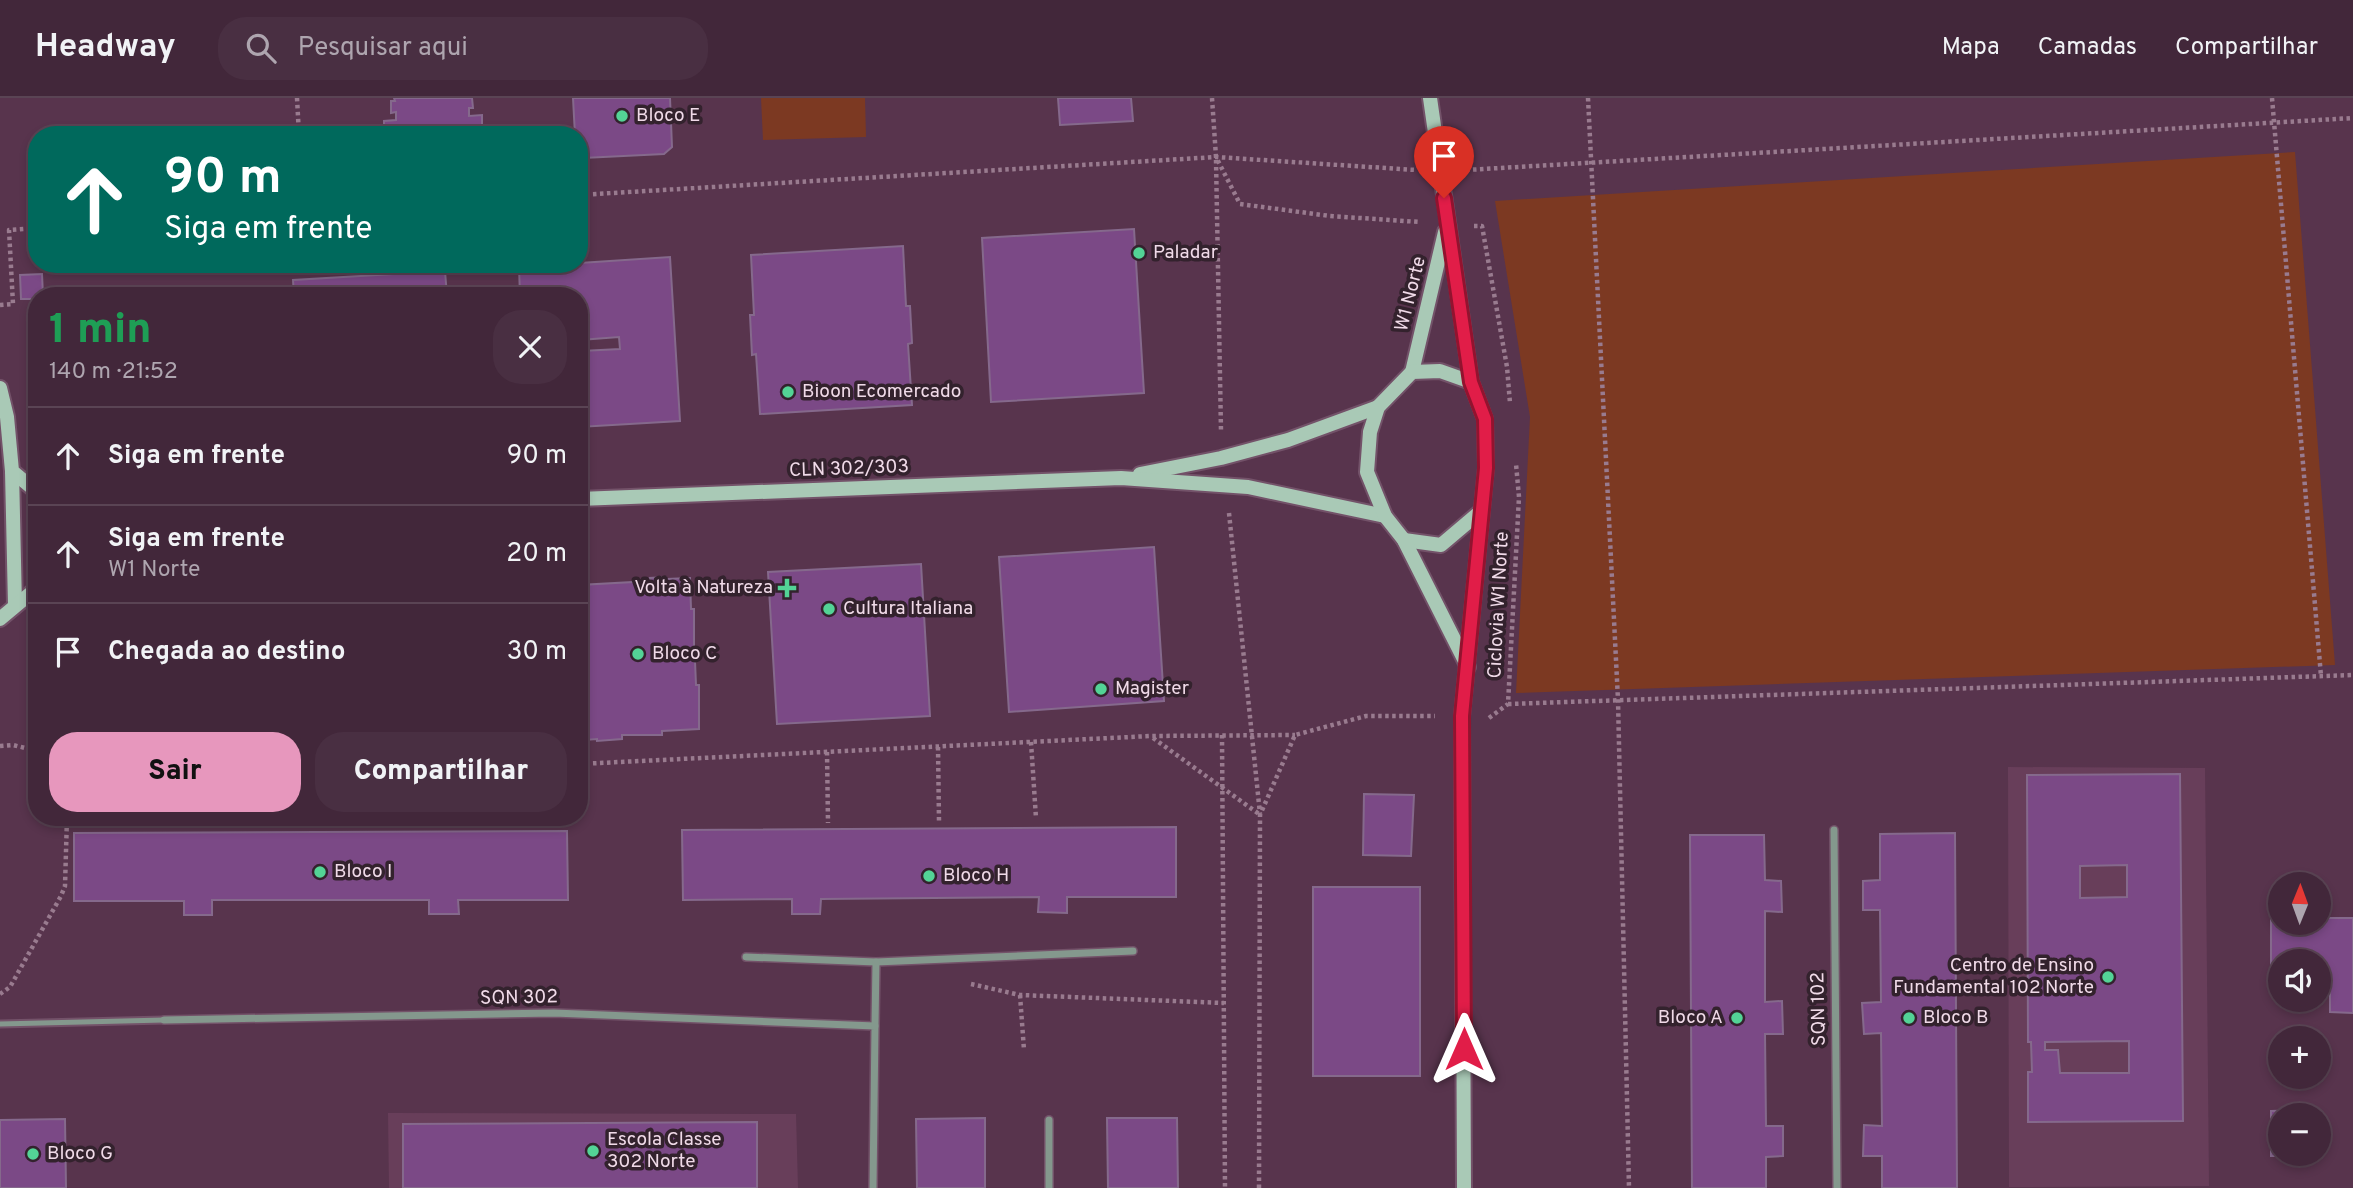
<!DOCTYPE html>
<html lang="pt">
<meta charset="utf-8">
<style>
body{margin:0;font-family:Overpass,sans-serif;background:#492f42;color:#f1f3f6;height:100vh;display:flex;flex-direction:column;font-size:26px;white-space:nowrap}
*{box-sizing:border-box;margin:0}
p{font-size:23px;color:#aea5af}
.icon{flex:none;width:38px;height:38px;fill:none;stroke:currentColor;stroke-width:2;stroke-linecap:round;stroke-linejoin:round}
.map{position:relative;flex:1;overflow:hidden}
.drawer{position:absolute;left:28px;top:189px;width:560px;height:539px;display:flex;flex-direction:column;background:#42273a;border-radius:28px;box-shadow:0 4px 10px #0003,0 0 0 2px #5a4454}
.drawer>*{flex:none}
.guide{position:absolute;left:28px;top:28px;width:560px;height:147px;border-radius:28px;box-shadow:0 4px 10px #0003,0 0 0 2px #5a4454;background:#00695c;color:#fff;overflow:hidden}
.needle{width:46px;rotate:1deg}
.tools{position:absolute;left:2268px;top:774px;display:grid;gap:14px}
.tools a{display:grid;place-items:center;width:63px;height:63px;border-radius:50%;background:#42273a;box-shadow:0 4px 10px #0003,0 0 0 2px #5a4454;font-size:35px}
.pin{position:absolute;display:grid;place-items:center;width:60px;height:60px;color:#fff;margin:-72px -30px;border-radius:50% 50% 50% 0;rotate:-45deg;box-shadow:0 0 7px #0007}
.pin .icon{rotate:45deg}
.me{position:absolute;width:77px;margin:-38px;rotate:0deg;stroke-linejoin:round;filter:drop-shadow(0 0 5px #0008)}
.turn{display:flex;align-items:center;gap:24px;height:147px;padding:0 21px;font-size:32px}
.turn .icon{width:91px;height:91px;stroke-width:2.5}
.turn b{display:block;font-size:49px;line-height:60px}
.round{display:grid;place-items:center;flex:none;width:74px;height:74px;border-radius:28px;background:#492f42}
.head{display:flex;align-items:center;justify-content:space-between;height:119px;padding:0 21px}
h1{font-size:42px;font-weight:800;line-height:52px;color:#1e9e55}
.button{display:flex;gap:14px;margin-top:auto;padding:14px 21px}
.button a{flex:1;height:80px;border-radius:28px;background:#e797bd;color:#111;font-size:28px;font-weight:800;line-height:80px;text-align:center}
.button a+a{background:#492f42;color:#f1f3f6}
ul{padding:0;list-style:none}
li{display:flex;align-items:center;gap:21px;height:98px;padding:0 21px;border-top:2px solid #5a4454}
li div{flex:1}
li b{display:block;font-size:26px}
li em{font-style:normal}
header{display:flex;align-items:center;gap:42px;box-sizing:border-box;height:98px;padding:0 35px;background:#42273a;border-bottom:2px solid #5a4454}
header strong{font-size:33px}
nav{display:flex;gap:38px;margin-inline-start:auto;font-size:24px}
.search{width:490px;height:63px;background:#492f42;display:flex;align-items:center;gap:18px;box-sizing:border-box;padding:0 24px;border-radius:28px;color:#aea5af;font-size:26px}
.map>svg:first-child{display:block}
</style>
<header>
<strong>Headway</strong>
<div class="search"><svg class="icon" aria-label="search" viewBox="0 0 24 24"><circle cx="10" cy="10" r="6"/><path d="M15 15l6 6"/></svg>Pesquisar aqui</div>
<nav><a>Mapa</a><a>Camadas</a><a>Compartilhar</a></nav>
</header>
<div class="map">
<svg width="2353" height="1090" viewBox="0 0 2353 1090">
<rect width="100%" height="100%" fill="#58344d"/>
<!-- built -->
<g fill="#683e5a">
<path d="M2008,669L2205,670L2209,1088L2009,1089Z"/>
<path d="M388,1015L796,1016L798,1090H389Z"/>
</g>
<!-- green -->
<g fill="#7c3922">
<path d="M761,0H865L866,39L763,42Z"/>
<path d="M2295,54L2335,567L1516,595L1530,319L1495,103Z"/>
</g>
<!-- building -->
<g fill="#7b4986" stroke="#85698c" stroke-width="2" fill-rule="evenodd">
<path d="M394,0H472L473,10H469V18L482,17V29L486,37H384V23L396,22V14L391,15V3H395Z"/>
<path d="M573,0H670L672,49L664,56L583,60L579,58V37H575Z"/>
<path d="M1058,0H1131L1133,23L1060,27Z"/>
<path d="M1134,131L1144,295L991,304L982,140Z"/>
<path d="M903,148L906,208H910L912,245L908,246L912,307L760,316L756,256L752,257L750,217H754L751,157Z"/>
<path d="M670,159L680,323L579,329V198H520L519,169ZM619,239L620,251L581,253L580,242Z"/>
<path d="M445,173L447,198H294L293,182Z"/>
<path d="M42,176L43,198H37V201H21L20,177Z"/>
<path d="M216,189H220V193L217,194V198H105Z"/>
<path d="M1154,449L1164,603L1009,614L999,459Z"/>
<path d="M921,466L930,618L777,626L768,474Z"/>
<path d="M666,479V481L690,480L691,511H694V549H696L697,562L695,563L696,587H699V631L662,633V637H622V641L597,643V641L585,642V639H579V487L651,483L650,480Z"/>
<path d="M2180,676L2183,1023L2028,1024V974H2032L2031,944H2028L2027,677ZM2127,767V799L2080,800V768ZM2129,943V975H2060L2058,952H2045V944Z"/>
<path d="M1364,696L1414,697L1411,758L1363,757Z"/>
<path d="M1176,729V799H1067V815L1038,814L1039,799L821,801L820,816H792V801L683,802L682,732Z"/>
<path d="M567,733L568,802H458L459,816H429V802H212V817H184V803H74V735Z"/>
<path d="M1955,735L1957,1090H1882V1058H1863L1864,1027L1882,1028L1881,935L1864,936L1862,905L1881,904L1880,812H1863V783L1880,782V736Z"/>
<path d="M1690,737H1764L1765,782L1781,783L1782,814L1765,813V904L1782,903L1783,936H1765L1766,1028H1783V1058L1766,1059V1090H1692Z"/>
<rect x="1313" y="789" width="107" height="189"/>
<path d="M2271,820H2280V824H2319V820H2353V915L2330,914V895H2319V863H2280V895H2271Z"/>
<path d="M2307,1012V1017H2280V1055H2307V1058H2271V1013Z"/>
<path d="M985,1020V1090H917L916,1021Z"/>
<path d="M1107,1020H1177L1178,1090H1108Z"/>
<path d="M65,1021L66,1090H0V1022Z"/>
<path d="M757,1024V1090H403V1026Z"/>
</g>
<g fill="none" stroke-linecap="round" stroke-linejoin="round">
<!-- lane casing -->
<g stroke="#735269" stroke-width="9">
<path id="lane" d="M0,926L164,922"/>
</g>
<!-- street casing -->
<g stroke="#735269" stroke-width="10">
<g id="street">
<path d="M1834,732L1837,1090"/>
<path d="M746,859L876,864L1133,853"/>
<path d="M164,922L554,915L875,928L873,1090"/>
<path d="M875,928L876,864"/>
<path d="M1049,1022V1090"/>
</g>
</g>
<!-- secondary casing -->
<g stroke="#735269" stroke-width="18">
<g id="secondary">
<path d="M1430,0L1471,284L1485,321L1486,370L1462,618L1464,1090"/>
<path d="M1412,274L1445,134"/>
<path d="M0,290L7,319L12,373L37,394"/>
<path d="M12,373L15,507"/>
<path d="M1140,376L1221,360L1288,342L1378,309"/>
<path d="M579,401L1121,380L1248,389L1385,418"/>
<path d="M1404,442L1441,447L1480,414"/>
<path d="M0,521L37,490"/>
<path d="M1468,569L1404,442L1385,418L1367,374L1370,334L1378,309L1412,274L1440,273L1471,284"/>
</g>
</g>
<!-- path -->
<g stroke="#997b8f" stroke-width="4.5" stroke-dasharray="3.5 3.5" stroke-linecap="butt">
<path d="M297,0L299,37"/>
<path d="M1212,0L1216,59L1240,106L1330,118L1420,124"/>
<path d="M1588,0L1618,602L1629,1090"/>
<path d="M2272,0L2321,578"/>
<path d="M1216,62L1221,333"/>
<path d="M1466,72L2353,20"/>
<path d="M579,97L1216,59L1416,72"/>
<path d="M1474,128H1482L1507,269L1510,305"/>
<path d="M0,207L13,206L9,132L37,130"/>
<path d="M1229,415L1260,716"/>
<path d="M1508,606L2353,577"/>
<path d="M1489,620L1508,606L1519,399L1516,366"/>
<path d="M1222,637L1225,1090"/>
<path d="M1153,640L1259,716"/>
<path d="M1031,644L1036,720"/>
<path d="M0,648L13,647L37,653"/>
<path d="M938,649L939,723"/>
<path d="M827,654L828,725"/>
<path d="M579,666L1151,638L1295,637"/>
<path d="M331,719V728"/>
<path d="M452,719L453,728"/>
<path d="M249,727V719"/>
<path d="M971,886L1020,897L1224,905"/>
<path d="M0,896L10,889L61,798L65,788L67,719"/>
<path d="M1020,897L1024,952"/>
<path d="M1259,1090L1260,717L1295,637L1366,618H1435"/>
</g>
<!-- lane -->
<use href="#lane" stroke="#84988d" stroke-width="5"/>
<!-- street -->
<use href="#street" stroke="#84988d" stroke-width="7"/>
<!-- secondary -->
<use href="#secondary" stroke="#a9c9b6" stroke-width="14"/>
</g>
<g fill="none" stroke-linecap="round" stroke-linejoin="round">
<!-- route casing -->
<g stroke="#92132f" stroke-width="18">
<path id="route" d="M1444,100L1471,284L1485,321L1486,370L1462,618L1464,951"/>
</g>
<!-- route -->
<use href="#route" stroke="#e11d48" stroke-width="12"/>
</g>
<!-- markers -->
<g fill="#53d396" stroke="#33222d" stroke-width="2.5">
<circle cx="622" cy="18" r="7"/>
<circle cx="1139" cy="155" r="7"/>
<circle cx="788" cy="294" r="7"/>
<path d="M783.5 479.5h7v7h7v7h-7v7h-7v-7h-7v-7h7z"/>
<circle cx="829" cy="511" r="7"/>
<circle cx="638" cy="556" r="7"/>
<circle cx="1101" cy="591" r="7"/>
<circle cx="320" cy="774" r="7"/>
<circle cx="929" cy="778" r="7"/>
<circle cx="2108" cy="879" r="7"/>
<circle cx="1737" cy="920" r="7"/>
<circle cx="1909" cy="920" r="7"/>
<circle cx="593" cy="1053" r="7"/>
<circle cx="33" cy="1056" r="7"/>
</g>
<g text-anchor="middle" dominant-baseline="central" stroke-width="7" stroke-linejoin="round" paint-order="stroke">
<!-- poi labels -->
<g font-size="19" fill="#f0dae8" stroke="#33222d" text-anchor="start">
<text x="636" y="18">Bloco E</text>
<text x="1153" y="155">Paladar</text>
<text x="802" y="294">Bioon Ecomercado</text>
<text x="773" y="490" text-anchor="end">Volta à Natureza</text>
<text x="843" y="511">Cultura Italiana</text>
<text x="652" y="556">Bloco C</text>
<text x="1115" y="591">Magister</text>
<text x="334" y="774">Bloco I</text>
<text x="943" y="778">Bloco H</text>
<text x="2094" y="868" text-anchor="end">Centro de Ensino<tspan x="2094" dy="22">Fundamental 102 Norte</tspan></text>
<text x="1723" y="920" text-anchor="end">Bloco A</text>
<text x="1923" y="920">Bloco B</text>
<text x="607" y="1042">Escola Classe<tspan x="607" dy="22">302 Norte</tspan></text>
<text x="47" y="1056">Bloco G</text>
</g>
<!-- street labels -->
<g font-size="19" fill="#f0dae8" stroke="#33222d">
<text transform="translate(1411 196) rotate(-76)">W1 Norte</text>
<text transform="translate(849 371) rotate(-2)">CLN 302/303</text>
<text transform="translate(1499 507) rotate(-87)">Ciclovia W1 Norte</text>
<text transform="translate(519 900) rotate(-1)">SQN 302</text>
<text transform="translate(1819 911) rotate(-91)">SQN 102</text>
</g>
</g>
</svg>
<div class="tools">
<a><svg class="needle" viewBox="-14 -14 28 28"><path d="M0-13l5 13h-10z" fill="#e53935"/><path d="M0 13l5-13h-10z" fill="#aea5af"/></svg></a>
<a><svg class="icon" aria-label="sound" viewBox="0 0 24 24"><path d="M4 9h4l5-4v14l-5-4H4zM17 9q2 3 0 6"/></svg></a>
<a>+</a>
<a>−</a>
</div>
<div class="pin" style="left:1444px;top:100px;background:#d93025"><svg class="icon" aria-label="arrive" viewBox="0 0 24 24"><path d="M6 21V4h12l-3 4 3 4H6"/></svg></div>
<svg class="me" style="left:1464px;top:951px" viewBox="-20 -20 40 40"><path d="M0-17L14 15 0 8-14 15z" fill="#e11d48" stroke="#fff" stroke-width="4"/></svg>
<div class="guide">
<div class="turn"><svg class="icon" aria-label="ahead" viewBox="0 0 24 24"><path d="M12 20V5M6 11l6-6 6 6"/></svg><div><b>90 m</b>Siga em frente</div></div>
</div>
<section class="drawer">
<div class="head"><div><h1>1 min</h1><p>140 m · 21:52</p></div><a class="round"><svg class="icon" aria-label="close" viewBox="0 0 24 24"><path d="M6 6l12 12M18 6L6 18"/></svg></a></div>
<ul>
<li><svg class="icon" aria-label="ahead" viewBox="0 0 24 24"><path d="M12 20V5M6 11l6-6 6 6"/></svg><div><b>Siga em frente</b></div><em>90 m</em></li>
<li><svg class="icon" aria-label="ahead" viewBox="0 0 24 24"><path d="M12 20V5M6 11l6-6 6 6"/></svg><div><b>Siga em frente</b><p>W1 Norte</p></div><em>20 m</em></li>
<li><svg class="icon" aria-label="arrive" viewBox="0 0 24 24"><path d="M6 21V4h12l-3 4 3 4H6"/></svg><div><b>Chegada ao destino</b></div><em>30 m</em></li>
</ul>
<div class="button"><a>Sair</a><a>Compartilhar</a></div>
</section>
</div>
